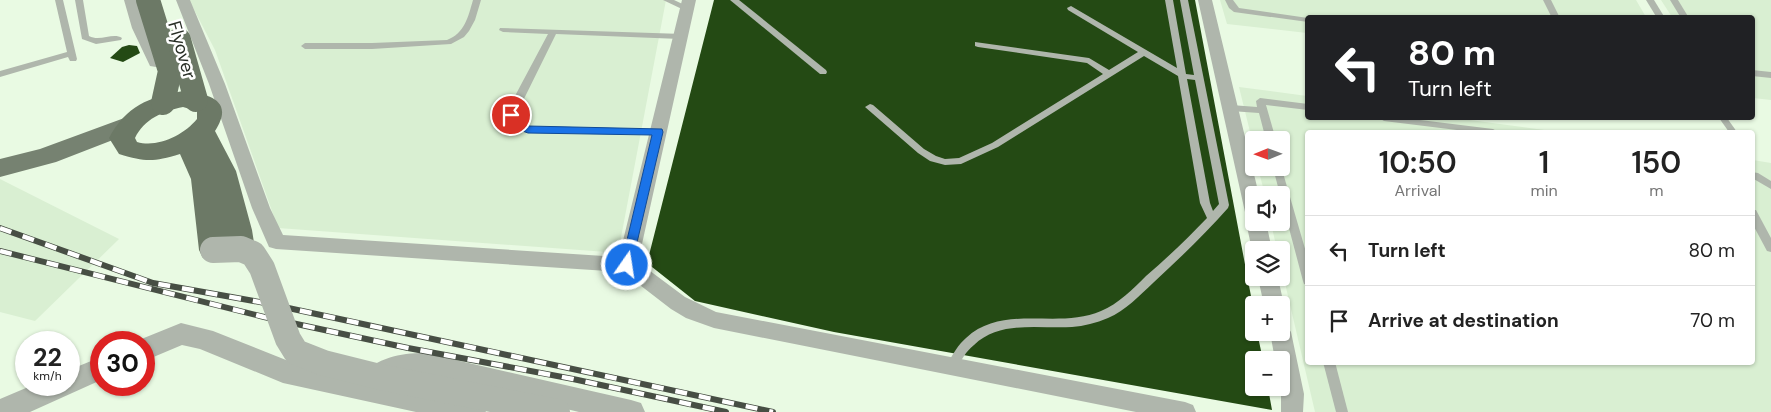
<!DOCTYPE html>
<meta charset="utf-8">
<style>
body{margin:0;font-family:"DM Sans",sans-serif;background:#f6f6f6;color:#222;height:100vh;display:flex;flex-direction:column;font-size:19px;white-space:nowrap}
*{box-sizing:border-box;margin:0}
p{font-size:16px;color:#767676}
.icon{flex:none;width:28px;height:28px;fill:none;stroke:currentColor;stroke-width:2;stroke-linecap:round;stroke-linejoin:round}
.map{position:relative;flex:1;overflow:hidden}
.details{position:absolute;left:1305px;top:130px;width:450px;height:235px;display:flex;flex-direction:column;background:#fff;border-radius:5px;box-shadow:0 1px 4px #0004}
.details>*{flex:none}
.banner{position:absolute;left:1305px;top:15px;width:450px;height:105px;border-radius:5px;box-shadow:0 1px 4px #0004;background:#202124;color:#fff;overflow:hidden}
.needle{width:32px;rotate:269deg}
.buttons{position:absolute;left:1245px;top:131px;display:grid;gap:10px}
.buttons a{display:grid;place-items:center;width:45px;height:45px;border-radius:5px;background:#fff;box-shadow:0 1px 4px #0004;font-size:25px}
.speed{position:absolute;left:15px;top:331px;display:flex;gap:10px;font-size:25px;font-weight:700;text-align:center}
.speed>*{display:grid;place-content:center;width:65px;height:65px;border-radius:50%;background:#fff;box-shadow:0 1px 4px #0004;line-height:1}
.speed small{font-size:12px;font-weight:400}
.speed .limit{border:8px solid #d22;background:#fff;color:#111}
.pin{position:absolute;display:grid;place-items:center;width:42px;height:42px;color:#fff;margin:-21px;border:2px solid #fff;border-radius:50%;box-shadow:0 1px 5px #0007}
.me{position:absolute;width:55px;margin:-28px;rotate:13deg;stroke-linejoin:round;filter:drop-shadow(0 0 4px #0008)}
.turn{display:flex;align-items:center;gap:18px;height:105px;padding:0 20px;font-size:22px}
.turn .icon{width:65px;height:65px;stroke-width:2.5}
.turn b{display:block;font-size:35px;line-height:42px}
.eta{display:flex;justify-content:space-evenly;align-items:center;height:85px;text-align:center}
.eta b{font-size:30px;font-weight:600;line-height:35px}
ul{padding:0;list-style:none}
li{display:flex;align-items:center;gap:15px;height:70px;padding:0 20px;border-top:1px solid #e0e0e0}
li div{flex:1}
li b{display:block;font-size:19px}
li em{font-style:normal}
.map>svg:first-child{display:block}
</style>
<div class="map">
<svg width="1771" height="412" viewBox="0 0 1771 412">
<rect width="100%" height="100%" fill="#e9fae3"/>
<!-- built -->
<g fill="#d9efd2">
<path d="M189,0H666L619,248L607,252L278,228L215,50Z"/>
<path d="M1220,0H1636L1646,17L1308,18L1307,33L1227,24Z"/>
<path d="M1661,0H1771V100L1753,98L1752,18L1672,17Z"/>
<path d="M1239,87L1307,96L1308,118H1455L1559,132H1308V362H1752L1753,160L1771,163V412H1315L1281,266V250H1277L1271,223L1281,222V195H1265L1258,168H1281V140H1254V148Z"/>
<path d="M0,179L119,239L35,321L0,312Z"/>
</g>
<!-- building -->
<g fill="#244a14">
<path d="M714,0H1195L1254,312V332H1257L1263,360H1254V388H1268L1272,410L834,332L695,301L647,263Z"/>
<path d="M129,45L137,46L140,53L123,62L110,58L122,47Z"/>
</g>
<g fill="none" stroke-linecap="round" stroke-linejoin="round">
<!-- service -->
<g fill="#afb6ac" fill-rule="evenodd">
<path d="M55,0H63L77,59L76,61H70L68,57L0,77V71L67,52Z"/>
<path d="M75,0H83L89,36C100,42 113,32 122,38L121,40L96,44L82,39Z"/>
<path d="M473,0H481L475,20L469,31L464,37L451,44L372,49H305L301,46L305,43H372L447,40C465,33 468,17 473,0Z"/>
<path d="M663,0H674L691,8L690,10H684Z"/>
<path d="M730,0H739L826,70L827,72L826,74H820Z"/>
<path d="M1165,0H1173L1186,74L1194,75L1180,0H1188L1229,205L1228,208C1205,234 1179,259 1153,283C1140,295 1125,311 1108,318C1096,323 1084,326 1072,327C1039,329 1000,320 974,345C966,351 961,361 956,369L952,371L948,369L946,366L948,363C953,354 958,345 966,338C1004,303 1058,330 1101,311C1118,304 1133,289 1146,276C1167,258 1188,238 1207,218L1200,203L1178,76L1144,56L998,147L961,164L945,165L930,161L918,153L865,107L870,104L873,105L924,149L936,156L945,159L959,158L992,143L1103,74L1087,63L978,47L975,46V42L1089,58L1109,70L1138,52L1068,10L1067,8L1071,6L1177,68ZM1187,79L1195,80L1219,204L1213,211L1210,203Z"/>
<path d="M1225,0H1233L1239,8L1308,18V22L1234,12L1229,8Z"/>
<path d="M1543,0H1551L1560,18H1552Z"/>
<path d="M1646,0H1654L1665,18H1657Z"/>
<path d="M1670,0H1678L1689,18H1681Z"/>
<path d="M500,28L683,34L684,36L680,39L556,34L516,115L521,122L529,126L658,129L661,130L663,132L661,134L528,132L514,126L506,115L508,109L548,34L503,32L499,30Z"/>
<path d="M1752,70L1771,72V78L1752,76Z"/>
<path d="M1260,98L1308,104V110L1266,105L1276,140H1266L1259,113L1231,111L1226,108L1231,105L1257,107L1256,101Z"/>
<path d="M1379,118H1404L1493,129L1498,132H1473L1384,121Z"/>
<path d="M1719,118H1727L1737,132H1729Z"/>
<path d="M1281,166L1308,259V285L1304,284L1303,281L1273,168H1281Z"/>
<path d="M1752,172L1758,173L1771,181V189L1752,178Z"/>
<path d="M1752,210H1756L1771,238V252L1767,251L1752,223Z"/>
<path d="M1323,362H1335L1348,412H1336Z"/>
</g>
<!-- minor -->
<g fill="#afb6ac" fill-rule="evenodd">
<path d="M124,0H138L148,28L161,57H174L176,61L174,65L156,67L150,66L132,28Z"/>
<path d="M176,0H190L225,84L270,208L283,235L619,257L682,0H696L638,262L685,297L716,312L1185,402L1193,405L1196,412H1136L714,328L686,318L671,309L623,272L276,249L269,247L252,208L209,84Z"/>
<path d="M1198,0H1212L1259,195H1254V222H1266L1272,250H1254V253L1252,250L1246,222L1249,217L1245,212Z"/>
<path d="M1258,278H1278L1284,305L1281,311V305H1264Z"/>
<path d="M1281,324L1287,326L1291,332L1304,394L1303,412H1281V360H1275L1270,332H1281Z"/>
</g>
<!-- tertiary -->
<g fill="#afb6ac" fill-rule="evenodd">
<path d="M181,323L213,331L286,360L358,376C379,358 398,353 425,353L631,400L641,403L645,412H579L425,375L400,376L390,382L472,400L482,403L486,412H416L283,383L200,349L182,345L144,361V342H134Z"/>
<path d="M101,357V380L30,412H0V399L33,385H69V370Z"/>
</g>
<!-- primary -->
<path fill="#768271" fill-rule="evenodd" d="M127,117L136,119L140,125L136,131L56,162L0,177V159L40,149Z"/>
<!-- trunk -->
<path fill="#6c7966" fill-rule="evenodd" d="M183,91C209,94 235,100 215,131L236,171L252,230L255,249L251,257L241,260L231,257L227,250L223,258L213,261L203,258L199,250L191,179L180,154C153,162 146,162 119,154L109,138C127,105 148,98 183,91ZM183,107L197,111V119C184,135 158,148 137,142L135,138C144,119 163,111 183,107Z"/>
<!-- rail casing -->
<g stroke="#474e44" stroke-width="6">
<g id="rail">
<path d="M0,228L153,283L265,303L773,412"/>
<path d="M0,251L264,317L408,348L573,379L726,412"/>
</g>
</g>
<!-- rail -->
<use href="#rail" stroke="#fff" stroke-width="4.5" stroke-dasharray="12" stroke-linecap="butt"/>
<!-- tertiary-bridge -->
<path stroke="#afb6ac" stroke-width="26" d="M213,250L241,249L253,254L262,268L288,339L296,352L324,363L380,377L557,412"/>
<!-- trunk-bridge -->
<g stroke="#6c7966" stroke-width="24">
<path d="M148,0L170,71L163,103"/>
<path d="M179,40L196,100"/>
</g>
</g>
<!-- route -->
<path fill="#1a73e8" stroke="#114b97" d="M511,112L514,113L518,120L528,126L662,129L663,132L631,268H623L621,265L652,135L528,133C517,129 510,127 505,115Z"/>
<g text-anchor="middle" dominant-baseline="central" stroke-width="5" stroke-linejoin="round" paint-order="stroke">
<!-- street labels -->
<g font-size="18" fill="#282e26" stroke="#fff">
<text transform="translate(182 50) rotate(74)">Flyover</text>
</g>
</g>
</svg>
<div class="buttons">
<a><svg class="needle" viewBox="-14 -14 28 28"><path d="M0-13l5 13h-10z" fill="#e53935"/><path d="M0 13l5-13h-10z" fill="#767676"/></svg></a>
<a><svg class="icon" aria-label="sound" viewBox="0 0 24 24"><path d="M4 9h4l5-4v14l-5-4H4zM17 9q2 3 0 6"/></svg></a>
<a><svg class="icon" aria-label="layers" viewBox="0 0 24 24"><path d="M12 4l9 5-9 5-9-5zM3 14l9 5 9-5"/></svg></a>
<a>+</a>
<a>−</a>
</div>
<div class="speed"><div>22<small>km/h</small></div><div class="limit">30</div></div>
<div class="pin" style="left:511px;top:115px;background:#d93025"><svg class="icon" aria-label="arrive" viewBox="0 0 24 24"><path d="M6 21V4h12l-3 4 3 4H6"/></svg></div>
<svg class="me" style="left:627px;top:265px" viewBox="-20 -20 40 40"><circle r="17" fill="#1a73e8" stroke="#fff" stroke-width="3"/><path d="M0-11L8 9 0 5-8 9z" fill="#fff"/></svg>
<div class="banner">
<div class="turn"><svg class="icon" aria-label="left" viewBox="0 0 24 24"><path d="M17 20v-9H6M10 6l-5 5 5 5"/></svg><div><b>80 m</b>Turn left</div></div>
</div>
<section class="details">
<div class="eta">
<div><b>10:50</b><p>Arrival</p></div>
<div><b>1</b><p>min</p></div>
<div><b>150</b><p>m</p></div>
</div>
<ul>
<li><svg class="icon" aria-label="left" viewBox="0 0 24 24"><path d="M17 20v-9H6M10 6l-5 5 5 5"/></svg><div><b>Turn left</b></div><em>80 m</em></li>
<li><svg class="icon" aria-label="arrive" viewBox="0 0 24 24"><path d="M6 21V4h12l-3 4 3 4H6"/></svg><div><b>Arrive at destination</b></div><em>70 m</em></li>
</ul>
</section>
</div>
